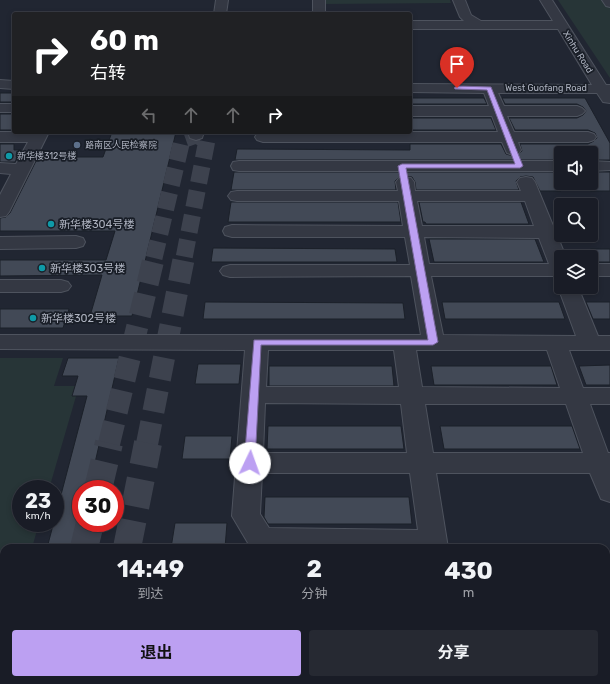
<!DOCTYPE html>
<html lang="zh">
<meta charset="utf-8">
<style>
body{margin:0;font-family:Rubik,"Noto Sans SC",sans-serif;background:#262932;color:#f1f3f6;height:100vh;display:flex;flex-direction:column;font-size:15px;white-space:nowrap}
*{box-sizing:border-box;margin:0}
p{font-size:13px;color:#9fa1a7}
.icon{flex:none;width:22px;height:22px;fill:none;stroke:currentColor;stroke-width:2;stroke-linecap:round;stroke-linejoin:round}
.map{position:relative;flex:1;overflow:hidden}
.details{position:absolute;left:0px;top:544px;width:610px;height:140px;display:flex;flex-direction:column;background:#191c26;border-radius:12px 12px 0 0;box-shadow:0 2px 6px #0003,0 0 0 1px #373a43}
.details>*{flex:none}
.top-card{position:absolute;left:12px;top:12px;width:400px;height:122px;border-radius:4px;box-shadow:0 2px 6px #0003,0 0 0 1px #373a43;background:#202124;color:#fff;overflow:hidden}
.buttons{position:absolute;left:554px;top:146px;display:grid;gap:8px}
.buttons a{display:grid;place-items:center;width:44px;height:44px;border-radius:4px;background:#191c26;box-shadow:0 2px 6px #0003,0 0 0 1px #373a43;font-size:20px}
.speed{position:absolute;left:12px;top:480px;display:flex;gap:8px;font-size:20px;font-weight:700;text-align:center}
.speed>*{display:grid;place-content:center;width:52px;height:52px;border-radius:50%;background:#191c26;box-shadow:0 2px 6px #0003,0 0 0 1px #373a43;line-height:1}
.speed small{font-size:10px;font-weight:400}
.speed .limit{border:6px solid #d22;background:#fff;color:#111}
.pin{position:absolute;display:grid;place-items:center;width:34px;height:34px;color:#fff;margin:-41px -17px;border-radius:50% 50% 50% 0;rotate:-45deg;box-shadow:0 0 4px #0007}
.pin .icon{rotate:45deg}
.me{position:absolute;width:44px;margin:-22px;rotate:3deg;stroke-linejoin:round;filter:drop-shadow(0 0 3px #0008)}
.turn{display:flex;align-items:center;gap:14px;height:84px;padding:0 12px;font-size:18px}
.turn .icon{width:52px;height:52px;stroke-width:2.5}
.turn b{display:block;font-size:28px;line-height:34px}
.lanes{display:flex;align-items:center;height:38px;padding:0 12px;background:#0003;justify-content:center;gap:20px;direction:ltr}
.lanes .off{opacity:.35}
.eta{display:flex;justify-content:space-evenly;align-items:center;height:68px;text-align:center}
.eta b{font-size:24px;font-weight:700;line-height:28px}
.cta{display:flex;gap:8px;margin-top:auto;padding:8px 12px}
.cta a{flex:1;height:46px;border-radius:4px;background:#bca0f2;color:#111;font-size:16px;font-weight:700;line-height:46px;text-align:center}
.cta a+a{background:#262932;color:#f1f3f6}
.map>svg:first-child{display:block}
</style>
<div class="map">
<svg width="610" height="684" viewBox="0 0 610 684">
<rect width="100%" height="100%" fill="#212632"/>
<!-- green -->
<g fill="#273537">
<path d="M324,0H450L451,3L325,4Z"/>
<path d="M558,0H610V78Z"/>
<path d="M0,358H63L54,386H79L49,489H21V523H39L32,548H4V642L0,656Z"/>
</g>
<!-- building -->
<g fill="#424956" stroke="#1b2029">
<rect x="0" y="93" width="14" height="9"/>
<path d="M410,98H484L487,104H410Z"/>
<path d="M502,98H585L610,143V160H591V153H561V160H235L237,149L410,150V144H501L506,154L513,156L519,154L522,151L520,144H588L594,141L597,138L595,133L588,130H515L509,118H577L583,115L586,111L583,107L577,104H505Z"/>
<rect x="0" y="114" width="14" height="16"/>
<path d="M410,118H491L496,130H410Z"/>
<path d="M112,132H176L132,316H90L102,275L0,276V260H106L115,231H0V218L6,217L10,213L38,157H103Z"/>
<path d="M0,144H14V150H21L15,162H0Z"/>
<path d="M234,172H561V191H540L533,177L526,176L520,177L516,181L519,190H416L415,182L412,177L405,176L399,177L395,181L396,190H231Z"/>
<rect x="591" y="172" width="19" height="19"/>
<path d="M231,202H398L401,222H228Z"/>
<path d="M419,202H521L529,224H426L425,222H423Z"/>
<path d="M429,239H535L544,262H434Z"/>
<path d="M213,248L395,249L397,262H211Z"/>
<rect x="591" y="249" width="19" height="13"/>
<path d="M205,302L403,303L405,319H203Z"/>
<path d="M442,302H559L565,319H445Z"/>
<path d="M586,302H610V319H593Z"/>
<path d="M0,309H69L63,328H0Z"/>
<path d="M68,358H119L89,489H81V522L75,548H47L87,396H72L78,376H62Z"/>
<path d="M198,364H241L239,384H195Z"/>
<path d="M610,365V385H586L579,366Z"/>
<path d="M269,366H392L394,386H269Z"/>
<path d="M431,366H551L557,385H434Z"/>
<path d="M268,426H401L404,449H267Z"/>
<path d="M440,426H572L580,449H444Z"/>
<path d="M185,436H232L230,459H182Z"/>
<path d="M265,497H409L412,524H268L264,517Z"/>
<path d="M175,523H227L225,548H171Z"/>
</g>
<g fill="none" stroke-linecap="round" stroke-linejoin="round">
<!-- minor-tunnel-far2 -->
<path stroke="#3d424e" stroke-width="17" stroke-dasharray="17 8" stroke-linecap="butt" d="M154,258L182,140L196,135L207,140L184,258"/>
<!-- minor-tunnel-far1 -->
<g stroke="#3d424e" stroke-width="22" stroke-dasharray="22 11" stroke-linecap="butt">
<path d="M109,444L154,257"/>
<path d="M147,444L184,257"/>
</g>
<!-- minor-tunnel -->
<g stroke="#3d424e" stroke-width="28" stroke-dasharray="28 14" stroke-linecap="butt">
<path d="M98,489L109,443"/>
<path d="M84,548L90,523"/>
<path d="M127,548L148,443"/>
<path d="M52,684L53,680"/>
<path d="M100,684L101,680"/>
</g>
<!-- minor casing -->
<g stroke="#4e535e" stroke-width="2">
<g id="minor">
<path d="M216,0H228L226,14H214Z"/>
<rect x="313" y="0" width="12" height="14"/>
<path d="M453,0H465L471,15L481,21H553L540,0H552L606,85H610V103L603,102L597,93H498L504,106H577L582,108L585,111L582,114L577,116H507L514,132H588L594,134L596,137L594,140L588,142H518L521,150L519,153L513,155L507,153L502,142H263L257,140L255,137L257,134L263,132H498L492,116H410V106H489L484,93L410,92V84L592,85L558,29H410V21H464L460,17Z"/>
<path d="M602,0H610V7L606,6Z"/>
<path d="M0,80L14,81V89L0,88Z"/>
<rect x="0" y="104" width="14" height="8"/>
<path d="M0,132H49L9,212L6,216L0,217V195L11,174L0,173V163L16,164L28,142H0Z"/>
<path d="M188,132H204L202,138L196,140L190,138Z"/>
<path d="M239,161H561V171H239L233,170L231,166L233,162Z"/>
<path d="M591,161L610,162V170L591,171Z"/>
<path d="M405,177L411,178L414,182L415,191H521L517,182L520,178L526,177L532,178L535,182L566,257H561V276H431L443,335L576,336L558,287L561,283V287H578L598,336H610V350H569L583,388H610V404H590L608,453H610V502L601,499L590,473H436L448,548H251L232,516L245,350L0,349V335H421L411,276L230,277L223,275L220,271L223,267L230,265H410L405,237H232L225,235L223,231L225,227L232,225L403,226L399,201H237L231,200L228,196L231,192L237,191H398L396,182L399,178ZM417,201H525L534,226H422ZM424,237L539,238L549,264H429ZM268,350H394L399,387H266ZM416,350H547L560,388L422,387ZM265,403L401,404L407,453H263ZM425,404H566L583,453H433ZM262,473H410L418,530L269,528L260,514Z"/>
<path d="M76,236L83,238L85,242L83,246L76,248L0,249V237Z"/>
<rect x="591" y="264" width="19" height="12"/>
<path d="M0,280H61L68,282L71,286L68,290L61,292H0Z"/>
<rect x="606" y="606" width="4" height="28"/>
<rect x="331" y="680" width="32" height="4"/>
</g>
</g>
<!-- minor -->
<use href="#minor" fill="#343843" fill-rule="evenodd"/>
</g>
<!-- route -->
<path fill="#bca0f2" stroke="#7a689d" d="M457,86L491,87L523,166L520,168H406L438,342L433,345H261L255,463L253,466H246L244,463L254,340H428L398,166L402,164H515L487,90L455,89L454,88Z"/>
<!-- markers -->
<circle fill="#5c6f8a" stroke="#191e27" stroke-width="1.5" cx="77" cy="145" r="4"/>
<g fill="#0f9aa8" stroke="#191e27" stroke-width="1.5">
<circle cx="9" cy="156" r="4"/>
<circle cx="51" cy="224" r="4"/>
<circle cx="42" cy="268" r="4"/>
<circle cx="33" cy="318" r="4"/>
</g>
<g text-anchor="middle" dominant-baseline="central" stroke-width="3.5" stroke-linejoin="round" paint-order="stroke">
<!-- far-street labels -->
<g font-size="9" fill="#aeb3c0" stroke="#191e27">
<text transform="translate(578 52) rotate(58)">Xinhu Road</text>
<text x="546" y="88">West Guofang Road</text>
</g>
<!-- far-poi labels -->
<g font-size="9" fill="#aeb3c0" stroke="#191e27" text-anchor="start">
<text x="85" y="145">路南区人民检察院</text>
<text x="17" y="156">新华楼312号楼</text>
</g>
<!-- poi labels -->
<g font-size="11" fill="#aeb3c0" stroke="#191e27" text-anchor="start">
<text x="59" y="224">新华楼304号楼</text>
<text x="50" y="268">新华楼303号楼</text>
<text x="41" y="318">新华楼302号楼</text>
</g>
</g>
</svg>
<div class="buttons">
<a><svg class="icon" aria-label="sound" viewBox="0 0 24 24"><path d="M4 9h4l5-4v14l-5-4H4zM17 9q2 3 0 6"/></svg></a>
<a><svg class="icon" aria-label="search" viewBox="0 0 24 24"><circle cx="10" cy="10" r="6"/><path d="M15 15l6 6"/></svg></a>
<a><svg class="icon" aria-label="layers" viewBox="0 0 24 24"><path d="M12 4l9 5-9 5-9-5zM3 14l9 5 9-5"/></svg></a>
</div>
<div class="speed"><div>23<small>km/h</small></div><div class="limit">30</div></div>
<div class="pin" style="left:457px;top:88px;background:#d93025"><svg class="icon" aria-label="arrive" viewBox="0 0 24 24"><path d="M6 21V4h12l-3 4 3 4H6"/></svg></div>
<svg class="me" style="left:250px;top:463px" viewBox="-20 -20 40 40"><circle r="19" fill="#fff"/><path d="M0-13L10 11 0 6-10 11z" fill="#bca0f2"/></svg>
<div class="top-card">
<div class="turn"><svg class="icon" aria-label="right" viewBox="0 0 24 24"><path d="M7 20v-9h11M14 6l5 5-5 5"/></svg><div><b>60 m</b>右转</div></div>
<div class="lanes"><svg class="icon off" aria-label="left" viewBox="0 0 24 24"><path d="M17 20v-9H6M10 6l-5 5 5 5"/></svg><svg class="icon off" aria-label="ahead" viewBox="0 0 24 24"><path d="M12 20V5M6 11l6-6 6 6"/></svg><svg class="icon off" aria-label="ahead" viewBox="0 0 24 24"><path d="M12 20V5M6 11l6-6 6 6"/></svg><svg class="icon" aria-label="right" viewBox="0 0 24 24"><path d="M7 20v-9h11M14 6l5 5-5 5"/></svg></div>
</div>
<section class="details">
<div class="eta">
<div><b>14:49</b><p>到达</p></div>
<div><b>2</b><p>分钟</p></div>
<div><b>430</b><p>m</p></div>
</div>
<div class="cta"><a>退出</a><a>分享</a></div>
</section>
</div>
